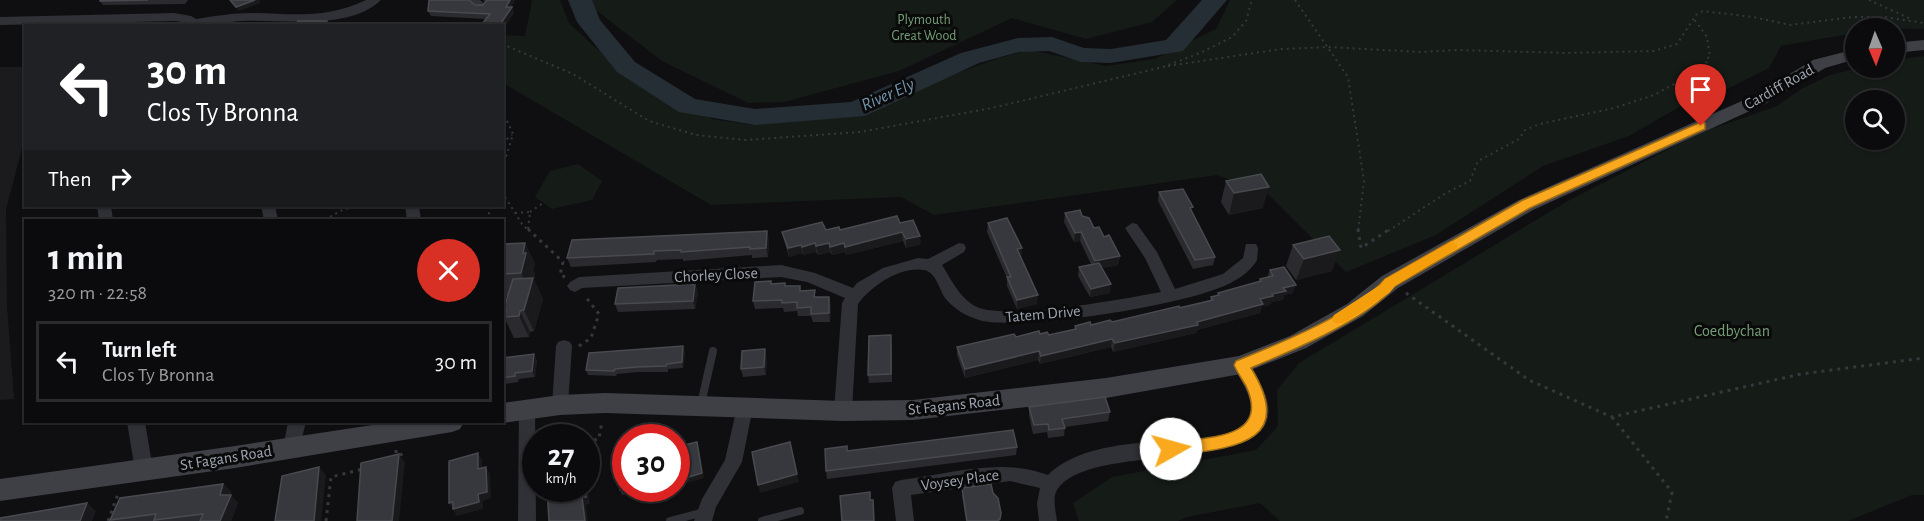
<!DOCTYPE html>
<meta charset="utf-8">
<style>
body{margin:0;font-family:"Alegreya Sans",sans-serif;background:#19191b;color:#f1f3f6;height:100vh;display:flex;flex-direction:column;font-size:22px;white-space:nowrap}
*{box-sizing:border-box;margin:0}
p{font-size:20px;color:#9a9b9d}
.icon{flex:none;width:33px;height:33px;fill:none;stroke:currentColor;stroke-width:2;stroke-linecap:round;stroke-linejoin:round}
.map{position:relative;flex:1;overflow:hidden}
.side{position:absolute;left:24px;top:219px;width:480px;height:204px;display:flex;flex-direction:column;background:#0b0b0d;border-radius:0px;box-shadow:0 2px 4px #0004,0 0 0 2px #2b2b2e}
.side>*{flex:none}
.top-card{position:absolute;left:24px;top:24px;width:480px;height:183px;border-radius:0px;box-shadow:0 2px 4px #0004,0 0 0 2px #2b2b2e;background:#202124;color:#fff;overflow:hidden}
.needle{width:39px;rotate:178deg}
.controls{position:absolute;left:1845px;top:18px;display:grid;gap:12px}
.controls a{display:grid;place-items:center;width:60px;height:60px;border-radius:50%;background:#0b0b0d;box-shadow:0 2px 4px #0004,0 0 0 2px #2b2b2e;font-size:30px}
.speed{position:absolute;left:522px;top:424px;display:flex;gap:12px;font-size:30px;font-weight:700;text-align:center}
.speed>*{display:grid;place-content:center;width:78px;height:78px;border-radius:50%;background:#0b0b0d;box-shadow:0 2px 4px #0004,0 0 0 2px #2b2b2e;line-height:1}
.speed small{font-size:15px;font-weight:400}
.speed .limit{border:9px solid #d22;background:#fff;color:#111}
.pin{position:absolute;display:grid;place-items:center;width:51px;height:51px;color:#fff;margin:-62px -26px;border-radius:50% 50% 50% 0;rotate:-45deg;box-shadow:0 0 6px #0007}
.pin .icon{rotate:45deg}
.me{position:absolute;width:66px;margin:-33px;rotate:83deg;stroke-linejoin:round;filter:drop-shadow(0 0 4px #0008)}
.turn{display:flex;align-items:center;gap:21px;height:126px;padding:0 24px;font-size:27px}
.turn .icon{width:78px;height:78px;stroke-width:2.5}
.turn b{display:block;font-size:42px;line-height:51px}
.then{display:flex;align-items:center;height:57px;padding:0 24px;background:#0003;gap:12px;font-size:22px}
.round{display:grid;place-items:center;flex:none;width:63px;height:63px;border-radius:32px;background:#19191b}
.overview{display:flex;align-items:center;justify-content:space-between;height:102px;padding:0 24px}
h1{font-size:36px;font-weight:700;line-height:45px}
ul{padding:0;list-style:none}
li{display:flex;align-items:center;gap:18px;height:81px;margin:0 12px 9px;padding:0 12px;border:3px solid #2b2b2e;border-radius:0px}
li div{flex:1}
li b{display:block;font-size:22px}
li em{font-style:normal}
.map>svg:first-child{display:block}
</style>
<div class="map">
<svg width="1924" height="521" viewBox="0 0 1924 521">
<rect width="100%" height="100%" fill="#0f0f11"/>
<!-- built -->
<path fill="#1b1b1e" d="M0,67H26L25,137L6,209L7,306L14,399L0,400Z"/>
<!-- green -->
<g fill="#151b16" fill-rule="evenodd">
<path d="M532,0H560L569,23L596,48L632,76L674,96L712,119L753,125L803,116H837L999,58L1030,50L1106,66L1155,59L1216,29L1230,0H1924V29L1856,28L1855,33L1781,46L1769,68L1729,88L1686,103L1629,136L1543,166L1436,235L1346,272L1267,193L1217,175L934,215L901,197L711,205L503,83L502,35L525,36Z"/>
<path d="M590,0H1177L1152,22L1086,39L1012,18L899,71L784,102L748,103L662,61L593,8Z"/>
<path d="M1924,56V495H1912L1848,521H1280L1260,503L1187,517L1178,521H1079L1073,503L1112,477L1256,450L1278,426L1277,390L1299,363L1566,202L1700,133L1777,106L1801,89L1830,75L1858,68H1894L1895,60ZM1856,100H1894V140H1856Z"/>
<path d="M578,164L602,181L592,200L552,209L535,197L550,171Z"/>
</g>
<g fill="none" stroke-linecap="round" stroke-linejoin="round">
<!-- river -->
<path fill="#252e34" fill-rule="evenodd" d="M568,0H592L600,20L635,62L695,99L755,109L851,102L961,53L1018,38L1052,37L1084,48L1111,49L1166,40L1202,0H1227L1183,51L1111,63L1081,62L1049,51L1019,52L979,63L865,116L755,125L679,112L617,72L577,22Z"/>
<!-- path-far1 -->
<g stroke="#36383d" stroke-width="2" stroke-dasharray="2 4" stroke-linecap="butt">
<path d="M1295,0L1348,77L1364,181L1358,231"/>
<path d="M1869,0L1911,19"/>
<path d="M502,44L573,74L649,121L696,135L746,140L860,132L992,108L1163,67L1200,53L1232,37L1246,21L1252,0"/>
<path d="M1168,66L1281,49L1328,47L1420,52L1457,50L1567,53L1654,51L1677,44L1696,15L1703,11L1753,17L1790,25L1852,17H1884L1924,23"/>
<path d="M502,110L513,134L502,170"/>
<path d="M502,143L512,135"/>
<path d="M502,192L522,224L529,231"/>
<path d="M530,212L543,203"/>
<path d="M515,213L530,212L528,230"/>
<path d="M325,220L340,211L356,206"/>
<path d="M487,220L491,206"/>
<path d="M1388,231L1446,193L1470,181L1478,161L1519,139L1525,130L1540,124L1614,108L1654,95L1707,66L1706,59L1710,57L1707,37L1694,19"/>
</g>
<!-- path -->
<g stroke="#36383d" stroke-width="3" stroke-dasharray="3 5" stroke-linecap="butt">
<path d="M528,229L563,262L560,275L565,277"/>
<path d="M1358,229L1361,248L1390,229"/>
<path d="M1406,293L1529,380L1612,417L1801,374L1924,358"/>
<path d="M579,346L591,338L599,314L585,296"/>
<path d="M1612,417L1672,492L1666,521"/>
<path d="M586,442L599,439L602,421"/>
<path d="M396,450V453H401V458"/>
<path d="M108,521L119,491"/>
<path d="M326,521L331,477L363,469"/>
</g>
<!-- lane -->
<g stroke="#303136" stroke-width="8">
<path d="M701,404L713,351"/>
<path d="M670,521L704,512"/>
<path d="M762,521L800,511"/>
</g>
<!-- street -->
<g fill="#303136" fill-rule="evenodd">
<path d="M366,0H381C349,31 282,19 242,21C226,21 206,29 191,26C185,24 181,21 174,21L0,25V17L174,13L191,16L196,19C215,16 233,13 252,13C294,14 326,19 366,0Z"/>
<path d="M466,0H480L487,6L485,8H477Z"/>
<path d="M97,206H111L113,220H99Z"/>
<path d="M261,206H275L278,220H264Z"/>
<path d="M405,206H419L421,220H407Z"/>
<path d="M1132,223L1137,224L1157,252L1175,289L1223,274L1243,258L1246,244H1256L1258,248L1257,260C1253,268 1242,277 1234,281C1198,304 1019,332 979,320C966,316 954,309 945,298C939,289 936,272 924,270C900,266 871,286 858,304L852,411L849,416L843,418L837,416L834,411L842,303L845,298L807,282L781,277L582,288L575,292L570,290L567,286L570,282L579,277L781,265L815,273L853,288L857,283L883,268L918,258L928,259L959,243L964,244L966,248L964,252L942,265C951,279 958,295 973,305C999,323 1127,298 1161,292L1145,258L1125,228Z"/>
<path d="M564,340L570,342L572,346L568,405L566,410L560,412L554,410L552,405L556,346L558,342Z"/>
<path d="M1241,358C1252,362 1259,380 1264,391C1302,483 1090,436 1057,490C1052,498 1056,512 1057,521H1039L1037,503L1040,488L1010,481L911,495L914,521H896L892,488L895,482L901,480C949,474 1002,457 1048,475C1086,437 1170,443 1221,436C1268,420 1250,398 1233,365L1235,360Z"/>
<path d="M745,400L751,402L753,407L742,462L716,507L712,521H694L702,499L725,460L737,407L739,402Z"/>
<path d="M527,402L533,404L535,409L536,521H518L519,409L521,404Z"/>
<path d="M127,422H145L153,470L150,475L144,478L138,475L135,470Z"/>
<path d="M288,422H306L298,453L292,455L286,453L283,448Z"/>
</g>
<!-- secondary -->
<g fill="#3e4046" fill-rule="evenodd">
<path d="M1924,40V50L1894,53V43Z"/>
<path d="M1856,49V59L1825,68L1765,104L1533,210L1398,288L1363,316L1306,348L1241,374L1106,398L913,420L843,421L605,413L560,415L502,423L498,422H502V403L560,395L605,393L843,401L913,400L1106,378L1239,356L1290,336L1347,304L1382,276L1519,200L1753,96L1813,60Z"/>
<path d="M392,422H464L460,429L452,432L235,468L0,501V479L235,446Z"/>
</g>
</g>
<!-- wall -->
<g fill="#2b2b2f">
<path d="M100,0H188L185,4L103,5L100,1Z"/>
<path d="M483,0H515L511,7H512L514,13L502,30V26H482V24L486,19L431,16L428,11L475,5H483L485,2Z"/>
<path d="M1226,181L1263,208L1229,215L1221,202Z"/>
<path d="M1159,192L1192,211L1215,257L1213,265L1193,269L1158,201Z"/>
<path d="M1065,213L1082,216L1094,228L1104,237L1120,256L1118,265L1102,268L1110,293L1090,297L1078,276L1079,267L1091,264L1080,241L1074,242L1064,222Z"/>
<path d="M900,223L921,244L906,248L903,241L846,255L845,252L832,255L830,252L818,255L816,252L803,255L802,253L789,257L784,240L782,232L840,230Z"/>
<path d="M988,223L1022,248L1021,257H1020L1037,304L1017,309L1007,286V278L987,232Z"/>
<path d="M769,240L768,257L752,258V255L683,261V259L657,260L656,262L571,267L567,258Z"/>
<path d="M525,243L535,264L533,270L535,274L534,280L543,299L534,331L530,332L529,337L514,338L504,317L505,315L503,311L508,296H506L502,289V253Z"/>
<path d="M1293,245L1332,271L1296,280L1286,266Z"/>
<path d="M1270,270L1293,293L1284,295L1283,300L1271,302L1270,305L1262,306L1260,313L1197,330L1196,333L1113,352L1111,347L1040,364L1038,360L965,378L957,355V347L1016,337L1040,334L1049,335L1075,329V326L1112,322L1210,300L1211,297L1217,296L1218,293L1259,282L1260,279L1267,277Z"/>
<path d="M771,281L772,284L801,291L816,297L831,305L830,322H813L811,316H798L797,311L784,312L783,308L755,309L753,301Z"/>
<path d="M695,284L698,293L695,309L618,312L615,304Z"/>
<path d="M892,344V382L869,383L868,375Z"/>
<path d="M685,352L683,368L668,369V372H638L617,374L616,376L588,375L586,370Z"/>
<path d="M767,358L766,375L743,377L741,369Z"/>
<path d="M502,360H537L535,377L519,379L518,382L505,384L502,382Z"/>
<path d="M1029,407L1110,412L1108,421L1065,427L1064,436L1048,438L1047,432L1033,434L1029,416Z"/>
<path d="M847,446L848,451L1017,447L1016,455L827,479L826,471Z"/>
<path d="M223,484L231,492L230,495L238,503L231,521H111L110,520Z"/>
<path d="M962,488L993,493L1001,513L1000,521H966L962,496Z"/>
<path d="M626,489H661L622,495L620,490Z"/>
</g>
<!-- shaded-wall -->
<g fill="#1a1a1d">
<path d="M255,0H259L261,3L239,11L236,7Z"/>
<path d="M510,0H515L508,12L506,7Z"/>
<path d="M512,7L514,13L502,30V26H499Z"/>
<path d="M1269,187L1263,208L1229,215L1234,193Z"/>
<path d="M767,231L769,240L768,257L766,248Z"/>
<path d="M902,232L903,241L846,255L845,247Z"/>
<path d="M1081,232L1080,241L1074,242L1075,233Z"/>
<path d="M920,236L921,244L906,248V239Z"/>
<path d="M525,243L535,264L533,270L535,274L534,280L543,299L534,331L524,310L529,292L521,273L523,253Z"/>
<path d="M815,243L816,252L803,255L802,247Z"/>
<path d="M829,243L830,252L818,255L816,246Z"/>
<path d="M844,243L845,252L832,255L830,247Z"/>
<path d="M801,245L802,253L789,257L788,248Z"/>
<path d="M1022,248L1021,257L1016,258L1017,249Z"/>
<path d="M1340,250L1332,271L1296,280L1304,259Z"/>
<path d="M1120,256L1118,265L1094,270L1095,261Z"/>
<path d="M695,284L698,293L695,309L693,301Z"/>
<path d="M1111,284L1110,293L1090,297L1091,289Z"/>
<path d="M1296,285L1293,293L1284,295L1283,300L1271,302L1270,305L1262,306L1260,313L1197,330L1196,333L1113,352L1115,343L1197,322L1260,299L1283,288Z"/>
<path d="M1038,295L1037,304L1017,309V300Z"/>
<path d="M829,297L831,305L830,322L829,313Z"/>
<path d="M520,311L530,332L529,337L519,316Z"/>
<path d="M1112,339L1111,347L1040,364L1041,356Z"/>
<path d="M683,346L685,352L683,368L682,362Z"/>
<path d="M765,349L767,358L766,375L764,367Z"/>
<path d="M1039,351L1038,360L965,378V369Z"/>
<path d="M534,354L537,360L535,377L532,371Z"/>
<path d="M697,442L699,447L704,478L676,486V481Z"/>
<path d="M478,453L482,460V476L478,469Z"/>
<path d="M399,454L405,462L399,521H392Z"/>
<path d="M319,467L326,475L321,521H314Z"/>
<path d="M486,467L490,474L491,498L483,501V509L457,516L449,503L478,494Z"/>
<path d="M586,469L590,504L586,505L588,521H585L582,497L585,489H586Z"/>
<path d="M797,474L799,482L760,493L758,485Z"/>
<path d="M223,484L231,492L228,502L231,495L238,503L231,521H220V495Z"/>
<path d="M87,503L96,511L92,521H80Z"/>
</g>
<!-- building -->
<g fill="#37383d" stroke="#484a4f" stroke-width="1.5">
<path d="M100,0H148L100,1Z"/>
<path d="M230,0H255L236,7Z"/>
<path d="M429,0H469L475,5H483L487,0H510L506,7H512L499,26L482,24L490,14L428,11Z"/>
<path d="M298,21H327L323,26H295Z"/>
<path d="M1261,174L1269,187L1234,193L1226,181Z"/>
<path d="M1183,189L1193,207L1190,208L1215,257L1195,260L1159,192Z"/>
<path d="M1080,210L1082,216L1089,218L1094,228L1099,227L1104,237L1109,235L1120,256L1095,261L1081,232L1075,233L1065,213Z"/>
<path d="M897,216L900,223L913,220L920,236L906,239L902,232L845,247L844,243L830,247L829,243L816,246L815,243L802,247L801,245L788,248L782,232L822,222L826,230L839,227L840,230Z"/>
<path d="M1007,218L1022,248L1017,249L1038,295L1017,300L1007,277H1011L988,223Z"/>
<path d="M767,231L766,248L750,249V247L681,252V250L654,251V254L567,258L572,240Z"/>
<path d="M1329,236L1340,250L1304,259L1293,245Z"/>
<path d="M525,243L523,253H526L521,273L502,274V253L505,244Z"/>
<path d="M1099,263L1111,284L1091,289L1079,267Z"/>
<path d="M1284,267L1296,285L1283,288L1286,291L1272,294L1273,296L1260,299L1263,304L1197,322L1198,325L1115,343L1112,339L1041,356L1039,351L965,369L957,347L1014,334L1016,337L1039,331L1040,334L1047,332L1049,335L1076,329L1075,326L1090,322L1091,325L1110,320L1112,322L1179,306L1180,308L1213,300L1211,297L1219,295L1218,293L1261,281L1260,279L1273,276L1270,270Z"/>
<path d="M533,278L524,310L520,311L519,316L504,317L506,311H503L513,279Z"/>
<path d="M771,281V284L785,283V286H800V291L815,290L814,297H829V313L811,314V307L797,308V302L782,303V300L753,301L755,282Z"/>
<path d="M695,284L693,301L615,304L618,288Z"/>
<path d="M891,335V374L868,375L869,336Z"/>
<path d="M683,346L682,362L667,364L666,366L636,367L615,369L614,371L586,370L589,353Z"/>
<path d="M765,349L764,367L741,369L742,351Z"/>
<path d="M534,354L532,371L515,373V376L502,378L503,358Z"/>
<path d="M1105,397L1110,412L1062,419L1065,428L1049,430L1048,424L1034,425L1029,407Z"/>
<path d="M1013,430L1017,447L826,471L825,449L847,446V451Z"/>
<path d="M697,442L702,473L676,481V447Z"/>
<path d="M790,442L797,474L758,485L752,452Z"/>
<path d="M478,453V469L486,467L487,492L478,494L479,502L453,509V502L449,503V461Z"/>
<path d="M399,454L392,521H357L361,463Z"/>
<path d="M626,463V489L620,490L617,466Z"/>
<path d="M319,467L314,521H275L282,476Z"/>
<path d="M223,484L220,495H231L220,521H200L203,514L154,520L156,514L110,520L120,498Z"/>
<path d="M991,484L993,493L998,498L1001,513L1000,519L998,520V521H967L962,488Z"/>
<path d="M547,489H585L586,497H582L585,521H549Z"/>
<path d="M870,492V500H873L874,521H842L840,496Z"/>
<path d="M87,503L80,521H0V518Z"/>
</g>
<!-- route -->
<path fill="#faa91e" stroke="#a26e14" stroke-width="1.5" d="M1701,122L1705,123V129L1530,208L1395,286C1367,320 1291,351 1251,368C1299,446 1228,448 1171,456L1165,454L1163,449L1165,444L1171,442C1206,437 1271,440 1246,386C1242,379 1237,372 1234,365L1236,361C1278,344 1356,313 1385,279L1521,201Z"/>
<!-- slow -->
<path fill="#f59e0b" d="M1452,241L1458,246L1456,249L1395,286L1389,293L1344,323H1334L1332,319L1334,315L1380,285L1385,279Z"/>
<g text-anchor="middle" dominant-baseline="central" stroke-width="6" stroke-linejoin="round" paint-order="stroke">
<!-- far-park labels -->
<g font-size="14" fill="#759f76" stroke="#0a0a0b">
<text x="924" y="20">Plymouth<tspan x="924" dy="16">Great Wood</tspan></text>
</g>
<!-- street labels -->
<g font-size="16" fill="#9fa6b2" stroke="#0a0a0b">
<text transform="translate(1779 87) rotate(-29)">Cardiff Road</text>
<text transform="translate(716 275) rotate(-3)">Chorley Close</text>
<text transform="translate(1043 314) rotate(-5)">Tatem Drive</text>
<text transform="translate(954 405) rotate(-6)">St Fagans Road</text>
<text transform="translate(226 458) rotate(-9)">St Fagans Road</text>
<text transform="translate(960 480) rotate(-8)">Voysey Place</text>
</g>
<!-- park labels -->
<g font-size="16" fill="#759f76" stroke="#0a0a0b">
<text x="1732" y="331">Coedbychan</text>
</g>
<!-- water labels -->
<g font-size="18" font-style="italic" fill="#7496b0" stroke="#0a0a0b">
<text transform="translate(888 95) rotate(-24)">River Ely</text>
</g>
</g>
</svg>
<div class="controls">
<a><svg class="needle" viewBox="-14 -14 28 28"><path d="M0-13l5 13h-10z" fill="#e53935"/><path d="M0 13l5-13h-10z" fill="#9a9b9d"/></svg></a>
<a><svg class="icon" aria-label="search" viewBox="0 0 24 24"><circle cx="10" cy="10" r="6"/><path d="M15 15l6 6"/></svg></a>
</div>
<div class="speed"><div>27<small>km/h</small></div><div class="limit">30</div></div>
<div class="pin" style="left:1701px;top:126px;background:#d93025"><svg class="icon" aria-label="arrive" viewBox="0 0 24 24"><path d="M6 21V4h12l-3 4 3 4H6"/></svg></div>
<svg class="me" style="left:1171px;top:449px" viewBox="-20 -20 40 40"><circle r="19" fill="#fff"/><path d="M0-13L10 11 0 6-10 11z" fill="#faa91e"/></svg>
<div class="top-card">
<div class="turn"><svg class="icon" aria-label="left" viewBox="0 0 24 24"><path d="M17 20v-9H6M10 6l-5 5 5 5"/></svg><div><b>30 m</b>Clos Ty Bronna</div></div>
<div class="then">Then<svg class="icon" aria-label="right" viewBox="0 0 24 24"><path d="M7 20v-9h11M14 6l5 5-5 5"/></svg></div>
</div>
<section class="side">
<div class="overview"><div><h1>1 min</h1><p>320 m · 22:58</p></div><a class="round" style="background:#d93025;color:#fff"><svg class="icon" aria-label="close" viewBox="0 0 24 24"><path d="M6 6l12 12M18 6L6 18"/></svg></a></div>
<ul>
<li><svg class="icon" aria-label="left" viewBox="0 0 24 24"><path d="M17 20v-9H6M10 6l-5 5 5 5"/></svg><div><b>Turn left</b><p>Clos Ty Bronna</p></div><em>30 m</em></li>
</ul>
</section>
</div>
